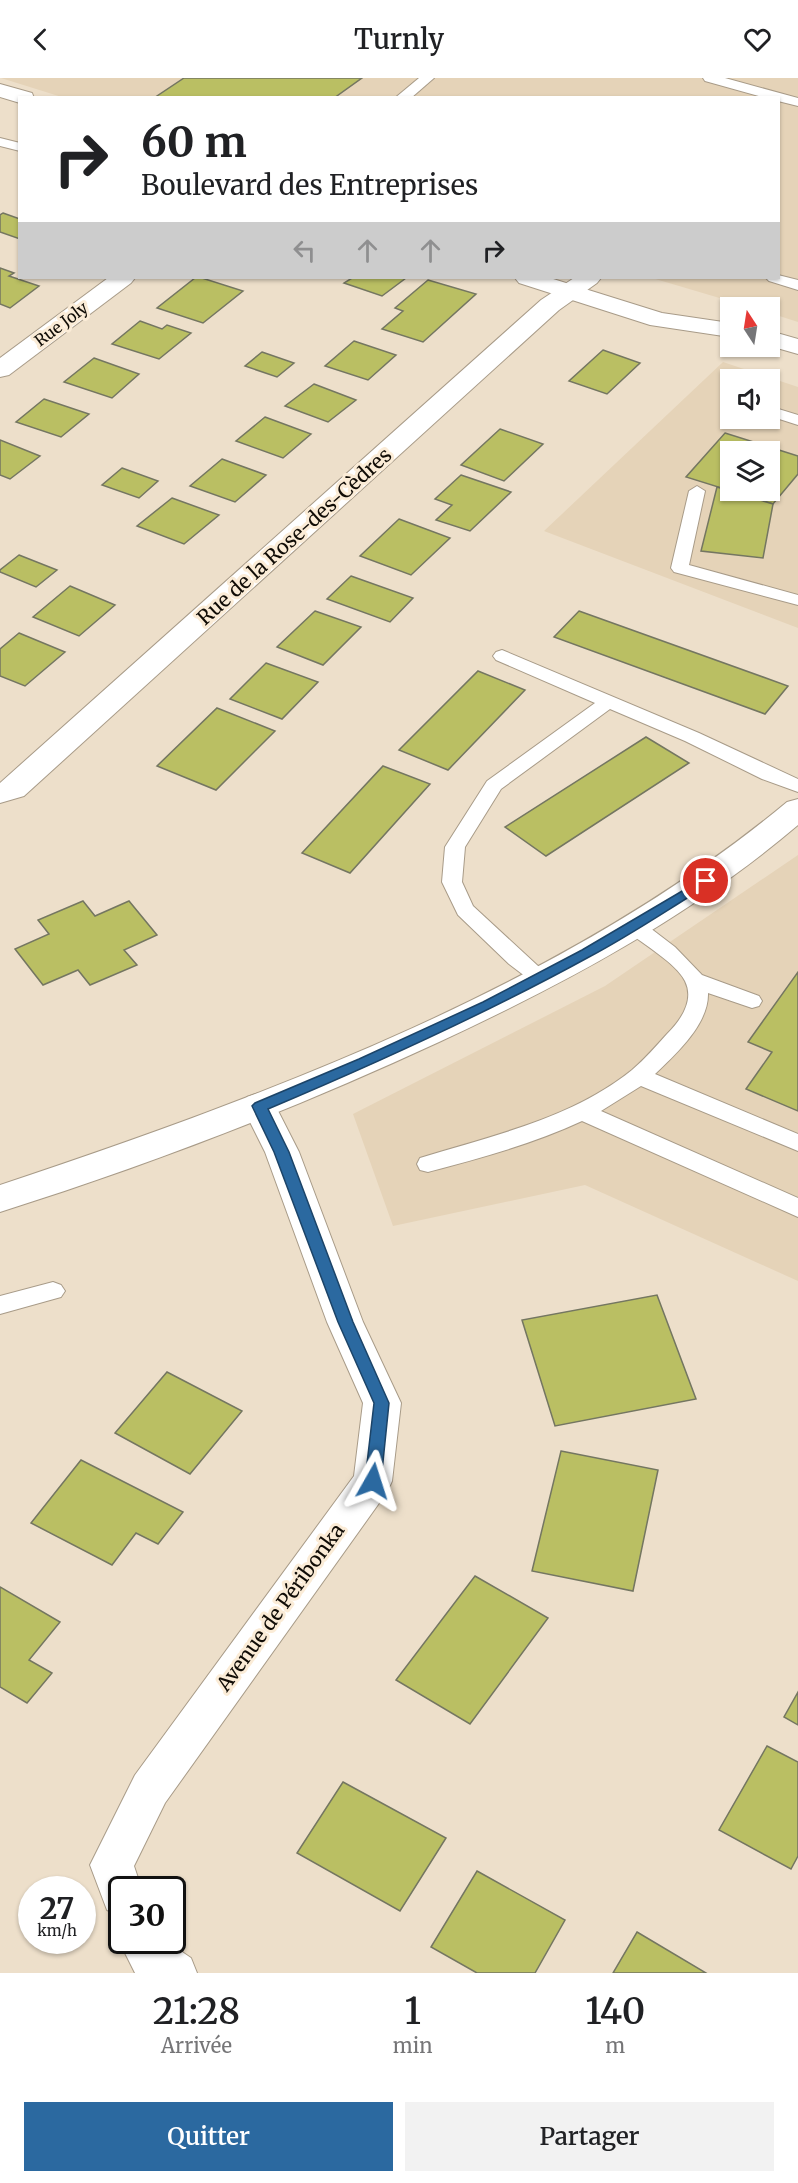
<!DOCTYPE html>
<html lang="fr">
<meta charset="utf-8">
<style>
body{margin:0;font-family:Merriweather,serif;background:#f2f2f2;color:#202124;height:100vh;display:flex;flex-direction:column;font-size:22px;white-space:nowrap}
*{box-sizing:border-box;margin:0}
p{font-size:20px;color:#757577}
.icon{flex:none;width:33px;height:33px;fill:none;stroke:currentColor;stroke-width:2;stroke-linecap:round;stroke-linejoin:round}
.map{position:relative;height:1895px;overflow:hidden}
.details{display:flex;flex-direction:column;background:#fff;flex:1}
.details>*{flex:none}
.hud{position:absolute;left:18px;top:18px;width:762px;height:183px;border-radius:0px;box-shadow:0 2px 4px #0004;background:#fff;color:#202124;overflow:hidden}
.needle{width:39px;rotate:348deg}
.controls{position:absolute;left:720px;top:219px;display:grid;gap:12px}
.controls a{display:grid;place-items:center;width:60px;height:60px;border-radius:0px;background:#fff;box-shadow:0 2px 4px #0004;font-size:30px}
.speed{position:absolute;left:18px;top:1798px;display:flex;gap:12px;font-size:30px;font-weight:700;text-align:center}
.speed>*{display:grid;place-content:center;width:78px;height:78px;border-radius:50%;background:#fff;box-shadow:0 2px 4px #0004;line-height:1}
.speed small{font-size:15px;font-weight:400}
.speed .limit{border:3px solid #111;border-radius:9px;background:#fff;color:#111}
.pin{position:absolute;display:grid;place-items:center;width:51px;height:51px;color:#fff;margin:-26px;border:3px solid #fff;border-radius:50%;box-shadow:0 2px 6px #0007}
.me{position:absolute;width:66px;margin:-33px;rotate:6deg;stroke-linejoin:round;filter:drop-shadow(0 0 4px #0008)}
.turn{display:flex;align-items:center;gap:21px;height:126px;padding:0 24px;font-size:27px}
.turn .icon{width:78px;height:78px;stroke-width:2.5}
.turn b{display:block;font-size:42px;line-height:51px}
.lanes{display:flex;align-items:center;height:57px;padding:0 24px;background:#0003;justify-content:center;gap:30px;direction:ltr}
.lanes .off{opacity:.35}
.eta{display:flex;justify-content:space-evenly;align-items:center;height:102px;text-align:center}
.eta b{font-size:36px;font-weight:600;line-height:42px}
.primary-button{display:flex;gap:12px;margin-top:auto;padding:12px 24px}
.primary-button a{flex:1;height:69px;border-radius:0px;background:#2b69a0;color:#fff;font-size:24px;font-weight:600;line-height:69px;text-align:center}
.primary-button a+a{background:#f2f2f2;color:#202124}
header{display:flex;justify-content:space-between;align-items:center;height:78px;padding:0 24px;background:#fff;font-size:27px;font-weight:600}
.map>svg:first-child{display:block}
</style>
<header><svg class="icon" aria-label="back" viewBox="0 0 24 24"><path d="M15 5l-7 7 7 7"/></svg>Turnly<svg class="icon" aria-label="heart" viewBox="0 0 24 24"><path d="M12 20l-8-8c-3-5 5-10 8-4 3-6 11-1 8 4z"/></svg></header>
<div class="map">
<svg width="798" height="1895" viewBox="0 0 798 1895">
<rect width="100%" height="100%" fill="#eddfca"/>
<!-- built -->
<g fill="#e5d3b8" fill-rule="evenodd">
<path d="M1,0H798V244L770,235V230L750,229L652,200H778V20H65Z"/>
<path d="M723,284L798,309V550L544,453ZM730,302H770V340H730ZM730,374H770V412H730Z"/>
<path d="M798,777V1203L585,1107L393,1148L353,1036L605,908Z"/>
</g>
<!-- building -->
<g fill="#babf63" stroke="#747661" stroke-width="1.5" fill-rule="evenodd">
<path d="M184,0H362L334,20H154Z"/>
<path d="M3,135L20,141V161L0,154V137Z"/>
<path d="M0,190L14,195L9,198L39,208L10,230L0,226Z"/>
<path d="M195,200H202L243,213L203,245L157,230Z"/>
<path d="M352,200H406L382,218L344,205Z"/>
<path d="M428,202L476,216L423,264L382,251L403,233L395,230Z"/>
<path d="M140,243L162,251L167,247L191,255L159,281L112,266Z"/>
<path d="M354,263L396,277L368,302L325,288Z"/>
<path d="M603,272L640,285L607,316L569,303Z"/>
<path d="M262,274L294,285L277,299L245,288Z"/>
<path d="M94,280L139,296L112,320L64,304Z"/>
<path d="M314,306L356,322L328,344L285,328Z"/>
<path d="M44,321L89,336L61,359L16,344Z"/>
<path d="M265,339L311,356L283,380L236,363Z"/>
<path d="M500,351L543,366L504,403L461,387Z"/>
<path d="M725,355L798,378V396L773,426L686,399ZM730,374H770V412H730Z"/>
<path d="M0,362L40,378L10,401L0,397Z"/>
<path d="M222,381L266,397L235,424L190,408Z"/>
<path d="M122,390L158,403L139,420L102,407Z"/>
<path d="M461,397L511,414L470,453L436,442L452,427L435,421Z"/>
<path d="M717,409L773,426L763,480L701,473Z"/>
<path d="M172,420L219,437L184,466L137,448Z"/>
<path d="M399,441L450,460L411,497L360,478Z"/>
<path d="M19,477L57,492L36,509L0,494V492Z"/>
<path d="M351,498L413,520L390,544L327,521Z"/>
<path d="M70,508L115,527L79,558L33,539Z"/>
<path d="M315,533L361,549L323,587L277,569Z"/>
<path d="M579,533L788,608L765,636L554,559Z"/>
<path d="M19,555L65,574L25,608L0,598V571Z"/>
<path d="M266,585L318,604L282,641L230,621Z"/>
<path d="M478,593L525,612L448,692L399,672Z"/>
<path d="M217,630L275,653L216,712L157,688Z"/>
<path d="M646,659L689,685L546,778L505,749Z"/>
<path d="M383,688L430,706L350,795L302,775Z"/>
<path d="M83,823L95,838L129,823L157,857L124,872L137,887L90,907L78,892L43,907L15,871L49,856L38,842Z"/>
<path d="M798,894V1033L746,1011L772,974L748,964Z"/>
<path d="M657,1217L696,1321L555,1348L522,1242Z"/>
<path d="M167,1294L242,1333L190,1396L115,1355Z"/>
<path d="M561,1373L658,1392L633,1513L532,1493Z"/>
<path d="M81,1382L183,1434L158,1466L136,1455L112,1487L31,1445Z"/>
<path d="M475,1498L548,1540L470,1646L396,1602Z"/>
<path d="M0,1509L60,1544L29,1582L52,1595L27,1625L0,1609Z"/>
<path d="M798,1614V1647L784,1639Z"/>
<path d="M767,1668L798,1684V1778L791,1791L719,1752Z"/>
<path d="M343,1704L446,1760L400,1833L297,1775Z"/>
<path d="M477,1793L565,1842L535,1895H477L431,1869Z"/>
<path d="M637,1854L706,1895H613Z"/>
</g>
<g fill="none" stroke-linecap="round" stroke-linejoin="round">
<!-- service casing -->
<g stroke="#a89b88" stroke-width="2">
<g id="service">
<path d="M419,0H434L411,20H395Z"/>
<path d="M703,0H725L798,20V28L778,23V20H766L705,3Z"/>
<path d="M0,60L20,65V73L0,68Z"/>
<path d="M778,197L798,202V212L769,203L766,200H778Z"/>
<path d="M772,329L798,337V347L770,338V330Z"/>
<path d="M697,408L705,413L689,487L798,517V527L674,494L671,490L689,413Z"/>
<path d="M502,572L699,655L798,701V714L762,701L685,663L610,631L501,711L465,769L462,804L473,828L551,900L548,905L541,907L534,905L509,886L458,837L442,804L445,769L487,703L595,625L496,582L493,578L496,574Z"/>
<path d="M634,841L641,843L675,869L702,897L759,918L762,923L759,928L752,930L708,915C709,946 676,976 655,996L798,1056V1073L641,1008L601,1033L798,1120V1139L582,1043C533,1066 480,1080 428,1094L420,1092L417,1086L420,1080C494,1057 571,1041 632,992C645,981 656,968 667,956C680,943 695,923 685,903C676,885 643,866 627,853L624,848L627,843Z"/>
<path d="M53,1204L61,1207L65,1213L61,1219L0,1236V1218Z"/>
</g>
</g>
<!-- minor casing -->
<g stroke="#a89b88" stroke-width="2">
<g id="minor">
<path d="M108,200H135L131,205L9,297L0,299V280Z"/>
<path d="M574,200H601L597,205L559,232L24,718L0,725V705L541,222Z"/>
<path d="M259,1015L271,1019L299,1074L363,1244L401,1325L392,1403L387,1414L165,1725L134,1788L142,1812H122V1838L107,1832L90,1787L135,1697L354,1398L363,1325L327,1244L265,1074L242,1028L247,1019Z"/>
<path d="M122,1857V1863H166L191,1880L197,1895H135L119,1863Z"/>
</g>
</g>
<!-- tertiary casing -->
<g stroke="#a89b88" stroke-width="2">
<g id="tertiary">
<path d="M0,6L32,15L34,20H20V25L0,19Z"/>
<path d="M515,200H550L662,235L730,245V259L650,247L519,205Z"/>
<path d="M770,253L798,261V276L770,268Z"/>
<path d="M798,721V747C691,838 566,905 439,964C297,1030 149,1087 0,1134V1107C269,1017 567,907 787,724Z"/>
</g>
</g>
<!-- service -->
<use href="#service" fill="#fff" fill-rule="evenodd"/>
<!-- minor -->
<use href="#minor" fill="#fff" fill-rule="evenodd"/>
<!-- tertiary -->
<use href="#tertiary" fill="#fff" fill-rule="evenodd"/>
</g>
<!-- route -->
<path fill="#2b69a0" stroke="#1c4468" stroke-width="1.5" d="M706,799L712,803L710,806C670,830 631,857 589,879C485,936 377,985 268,1031L289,1074L353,1244L389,1325L381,1403L379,1408L373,1410L367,1408L365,1403L374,1325L338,1244L274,1074L252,1028L255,1025L359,981L483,924L582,872Z"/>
<g text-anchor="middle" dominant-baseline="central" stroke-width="6" stroke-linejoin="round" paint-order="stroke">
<!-- far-street labels -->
<g font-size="16" fill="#100c06" stroke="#fbecd7">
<text transform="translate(61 246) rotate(-37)">Rue Joly</text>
</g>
<!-- street labels -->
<g font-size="20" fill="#100c06" stroke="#fbecd7">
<text transform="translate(294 458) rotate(-42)">Rue de la Rose-des-Cèdres</text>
<text transform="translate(280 1529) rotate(-54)">Avenue de Péribonka</text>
</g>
</g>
</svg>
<div class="controls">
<a><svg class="needle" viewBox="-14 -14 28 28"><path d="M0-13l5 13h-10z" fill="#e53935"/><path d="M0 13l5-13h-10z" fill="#757577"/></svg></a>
<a><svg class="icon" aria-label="sound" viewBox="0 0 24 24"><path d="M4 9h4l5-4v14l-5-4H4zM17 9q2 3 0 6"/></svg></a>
<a><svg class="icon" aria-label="layers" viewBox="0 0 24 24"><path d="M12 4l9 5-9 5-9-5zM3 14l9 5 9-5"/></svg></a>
</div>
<div class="speed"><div>27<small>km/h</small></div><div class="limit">30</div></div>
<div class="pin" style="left:706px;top:803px;background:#d93025"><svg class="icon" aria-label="arrive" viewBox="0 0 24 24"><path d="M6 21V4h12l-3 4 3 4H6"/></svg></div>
<svg class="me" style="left:373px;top:1403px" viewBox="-20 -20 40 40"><path d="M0-17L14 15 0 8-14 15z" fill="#2b69a0" stroke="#fff" stroke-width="4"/></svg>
<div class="hud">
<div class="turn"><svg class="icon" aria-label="right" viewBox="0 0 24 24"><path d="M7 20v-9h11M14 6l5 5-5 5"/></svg><div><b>60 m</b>Boulevard des Entreprises</div></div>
<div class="lanes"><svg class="icon off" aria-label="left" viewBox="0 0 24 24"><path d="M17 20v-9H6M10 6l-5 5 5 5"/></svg><svg class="icon off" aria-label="ahead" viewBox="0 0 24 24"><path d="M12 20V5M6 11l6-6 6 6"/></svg><svg class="icon off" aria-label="ahead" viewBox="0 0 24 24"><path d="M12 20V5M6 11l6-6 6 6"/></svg><svg class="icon" aria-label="right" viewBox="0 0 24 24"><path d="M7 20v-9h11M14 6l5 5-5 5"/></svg></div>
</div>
</div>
<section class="details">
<div class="eta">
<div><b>21:28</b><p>Arrivée</p></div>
<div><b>1</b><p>min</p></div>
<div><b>140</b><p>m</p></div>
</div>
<div class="primary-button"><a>Quitter</a><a>Partager</a></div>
</section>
